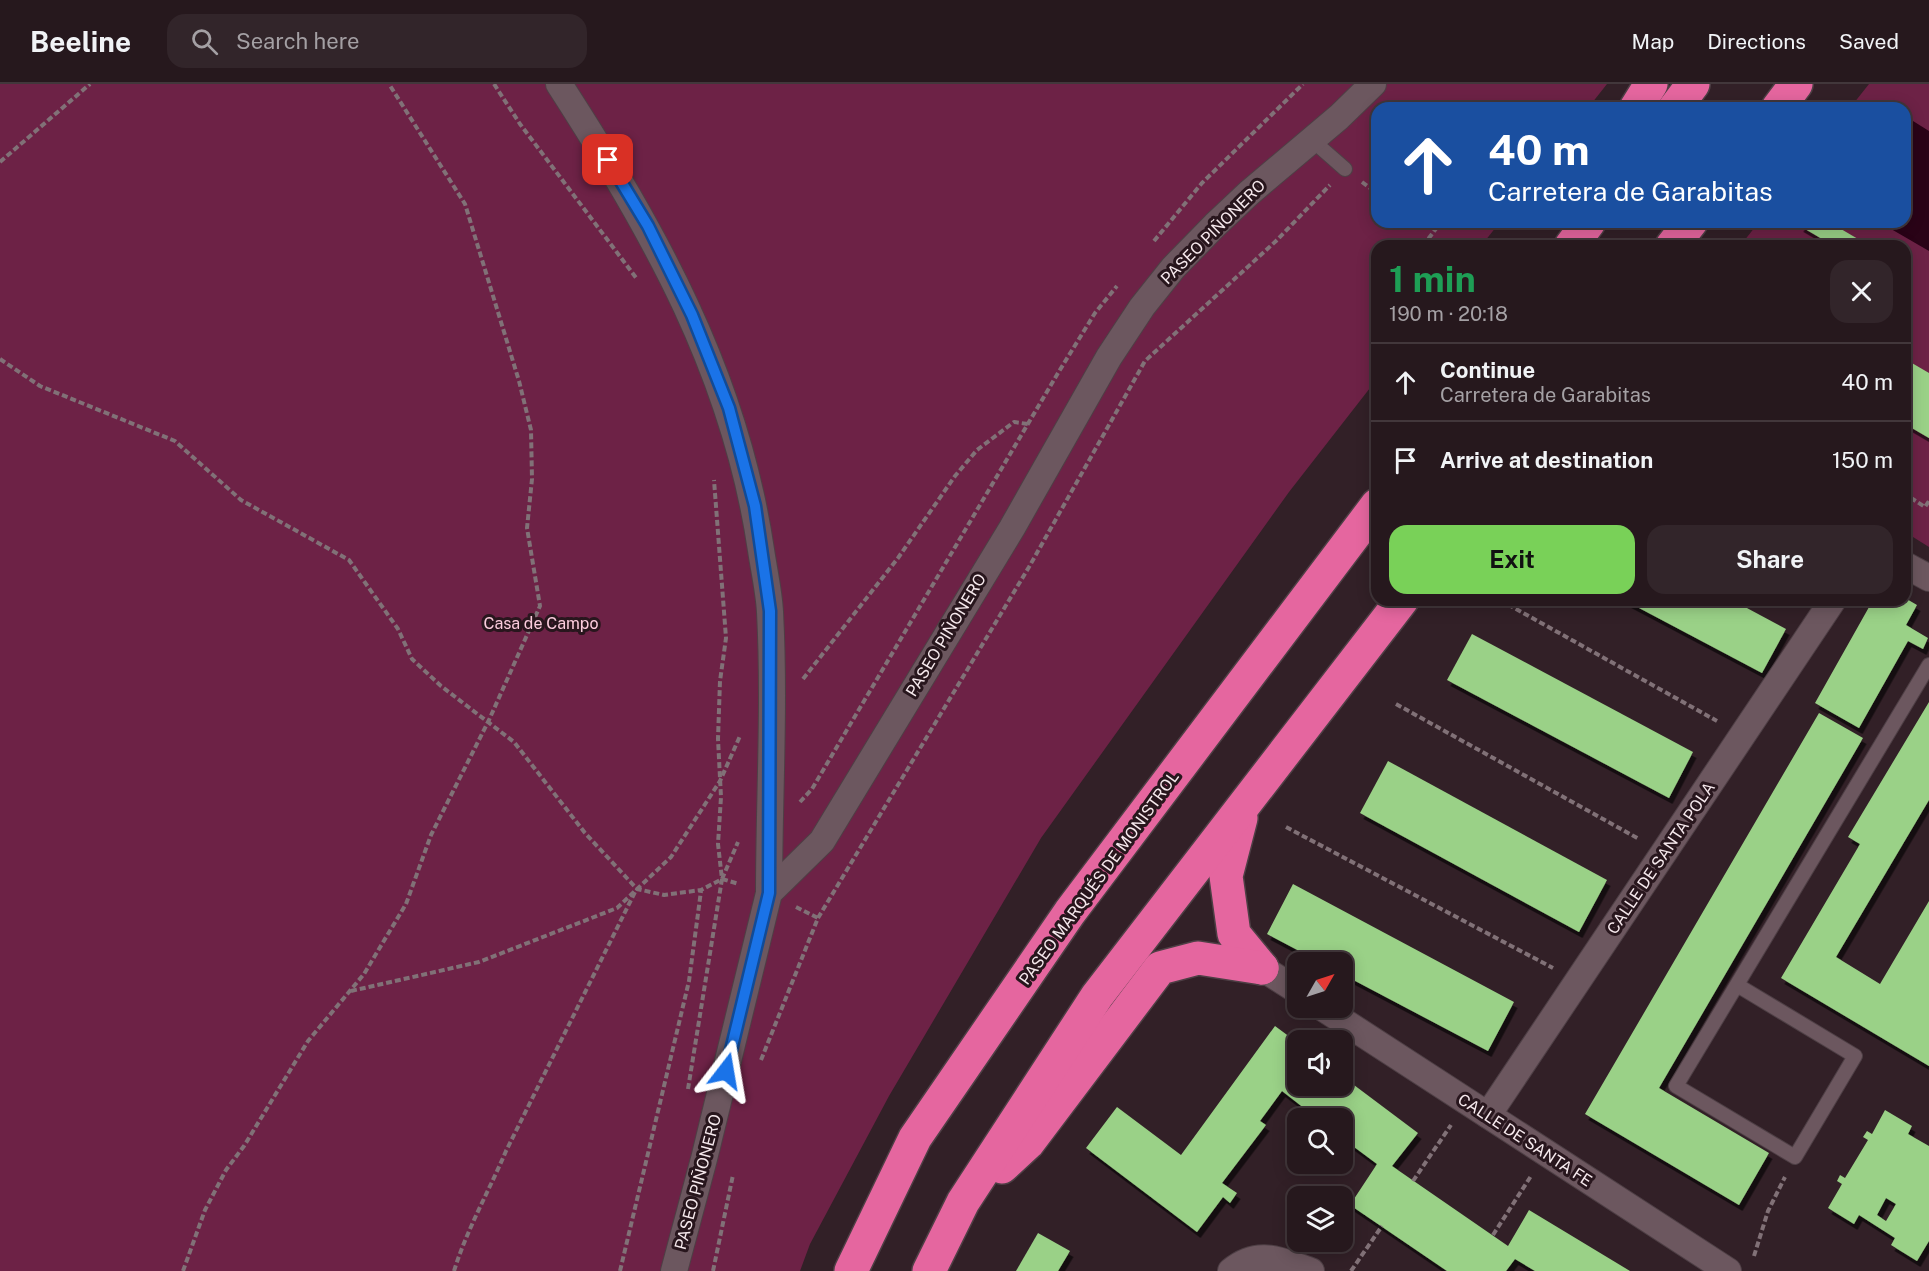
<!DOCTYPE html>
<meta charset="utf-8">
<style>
body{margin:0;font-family:"Public Sans",sans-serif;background:#32252a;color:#f1f3f6;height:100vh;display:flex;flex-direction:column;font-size:22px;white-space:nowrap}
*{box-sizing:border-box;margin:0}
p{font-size:20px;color:#a4a0a4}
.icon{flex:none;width:33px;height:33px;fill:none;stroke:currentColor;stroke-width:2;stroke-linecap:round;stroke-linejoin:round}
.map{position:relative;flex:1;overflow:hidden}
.drawer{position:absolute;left:1371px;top:156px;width:540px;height:366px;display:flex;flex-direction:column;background:#26181d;border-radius:18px;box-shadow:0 3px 15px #0003,0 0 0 2px #42373b}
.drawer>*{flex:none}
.hud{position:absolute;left:1371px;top:18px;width:540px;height:126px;border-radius:18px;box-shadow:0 3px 15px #0003,0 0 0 2px #42373b;background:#1a4fa0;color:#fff;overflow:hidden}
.needle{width:39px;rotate:51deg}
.controls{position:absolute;left:1287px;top:868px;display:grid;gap:12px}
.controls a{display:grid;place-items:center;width:66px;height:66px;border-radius:12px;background:#26181d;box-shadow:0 3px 15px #0003,0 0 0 2px #42373b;font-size:30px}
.pin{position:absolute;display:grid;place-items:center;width:51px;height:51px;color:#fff;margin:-26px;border-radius:12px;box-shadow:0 3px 9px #0006}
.me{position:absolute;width:66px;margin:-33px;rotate:14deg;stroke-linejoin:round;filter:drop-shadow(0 0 4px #0008)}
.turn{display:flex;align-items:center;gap:21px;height:126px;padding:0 18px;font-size:27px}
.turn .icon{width:78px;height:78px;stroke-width:2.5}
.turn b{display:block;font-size:42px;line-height:51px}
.round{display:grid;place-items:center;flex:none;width:63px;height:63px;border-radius:18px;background:#32252a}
.summary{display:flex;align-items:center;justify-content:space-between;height:102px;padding:0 18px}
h1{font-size:36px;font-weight:700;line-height:45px;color:#1e9e55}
.cta{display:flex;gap:12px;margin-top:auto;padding:12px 18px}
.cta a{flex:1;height:69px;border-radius:18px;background:#79d158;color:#111;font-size:24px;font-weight:700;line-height:69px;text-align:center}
.cta a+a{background:#32252a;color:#f1f3f6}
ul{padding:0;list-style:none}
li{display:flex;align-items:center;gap:18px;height:78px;padding:0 18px;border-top:2px solid #42373b}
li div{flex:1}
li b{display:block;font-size:22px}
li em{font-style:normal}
header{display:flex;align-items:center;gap:36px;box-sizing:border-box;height:84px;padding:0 30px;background:#26181d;border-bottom:2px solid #42373b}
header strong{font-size:28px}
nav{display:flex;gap:33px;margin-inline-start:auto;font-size:21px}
.search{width:420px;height:54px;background:#32252a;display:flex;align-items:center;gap:15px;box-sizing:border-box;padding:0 21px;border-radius:18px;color:#a4a0a4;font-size:22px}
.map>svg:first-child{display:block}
</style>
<header>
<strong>Beeline</strong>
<div class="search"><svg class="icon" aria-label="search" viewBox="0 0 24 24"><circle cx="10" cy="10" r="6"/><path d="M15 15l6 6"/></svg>Search here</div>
<nav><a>Map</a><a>Directions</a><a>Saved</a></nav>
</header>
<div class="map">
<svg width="1929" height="1187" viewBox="0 0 1929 1187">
<defs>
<filter id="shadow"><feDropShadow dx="3.5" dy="6" stdDeviation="0" flood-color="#0009"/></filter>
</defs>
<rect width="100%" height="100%" fill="#322027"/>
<!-- green -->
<g fill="#6d2246">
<path d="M0,0H1607L1588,24H1377V138H1500L1481,162H1377V295L1289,408L1041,754L889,1012L810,1160L800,1187H0Z"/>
<path d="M1869,0H1929V463L1905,448V162H1740L1759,138H1905V24H1850Z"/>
</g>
<!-- water -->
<path fill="#2a0317" d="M1905,32L1929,47V167L1879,138H1905Z"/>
<!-- building -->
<g fill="#9ad187" fill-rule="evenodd" filter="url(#shadow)">
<path d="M1802,138H1829L1870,162H1834L1800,142Z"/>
<path d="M1905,275L1929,289V354L1905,340Z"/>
<path d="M1905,514L1917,521L1906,541L1928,554L1923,565L1908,557L1859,644L1815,619L1873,516Z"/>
<path d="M1624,516H1732L1786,545L1762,589Z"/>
<path d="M1472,550L1693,668L1669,714L1447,596Z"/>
<path d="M1929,618V716L1836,873L1880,900L1929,817V982L1781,894L1860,760L1848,753Z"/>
<path d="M1819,629L1863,654L1659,1004L1769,1069L1739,1121L1585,1030Z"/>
<path d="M1388,677L1607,796L1579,848L1360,729Z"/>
<path d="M1293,800L1514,918L1488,967L1342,890V879H1322L1267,850Z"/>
<path d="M1275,942L1298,959V1002H1342V992L1418,1049L1392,1082L1508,1162L1529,1126L1630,1187H1535L1515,1175L1506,1187H1447L1350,1121L1377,1080L1342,1054V1035H1318L1282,1007L1260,1037L1266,1041L1222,1099L1237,1109L1230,1119L1223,1113L1197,1148L1086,1064L1117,1023L1181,1071Z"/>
<path d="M1885,1026L1912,1042L1908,1050L1929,1062V1157L1917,1177L1891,1161L1895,1154L1859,1131L1854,1140L1828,1124L1842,1100L1837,1097L1840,1091L1845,1094L1868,1056L1863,1053L1867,1047L1872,1050ZM1886,1114L1896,1120L1886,1137L1877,1131Z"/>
<path d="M1038,1149L1070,1167L1058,1187H1016Z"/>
</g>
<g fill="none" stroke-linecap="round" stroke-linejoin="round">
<!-- service casing -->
<g stroke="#4e3f45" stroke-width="16">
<g id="service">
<path d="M1312,56L1345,85"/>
<path d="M1737,901L1855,972L1795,1073L1676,1002L1929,581"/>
</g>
</g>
<!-- minor casing -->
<g stroke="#4e3f45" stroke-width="28">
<g id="minor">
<path d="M559,0C654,147 735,290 761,466C764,486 769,508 770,528C775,622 769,716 769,809"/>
<path d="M1905,481L1929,494"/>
<path d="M1262,884L1298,907"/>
<path d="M1323,924L1728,1187"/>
<path d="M1488,1031L1833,516"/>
<path d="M674,1187L704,1075L769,809L822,757L1012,444L1109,273L1142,223L1173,184L1215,141L1249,109L1339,33L1373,0"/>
<path d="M1231,1187C1259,1164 1280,1177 1311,1187"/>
</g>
</g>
<!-- motorway casing -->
<g stroke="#4e3f45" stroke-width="36">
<g id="motorway">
<path d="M1636,24L1651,0"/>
<path d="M1675,24L1693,0"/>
<path d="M1778,24L1796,0"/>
<path d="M1571,162L1589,138"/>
<path d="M1672,162L1691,138"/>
<path d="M1241,734L1226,792L1234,850L1262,884"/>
<path d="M1002,1083L1028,1059L1160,884L1198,874L1262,884"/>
<path d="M851,1187L915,1054L1070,828L1377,421"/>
<path d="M929,1187L963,1118L1097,912L1402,516"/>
</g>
</g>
<!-- path -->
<g stroke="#817177" stroke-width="4" stroke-dasharray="6 3" stroke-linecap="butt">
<path d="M494,0L520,40L637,195"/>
<path d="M0,78L90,0"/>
<path d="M1362,98L1377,109"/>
<path d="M1415,138H1416"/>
<path d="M1154,157L1202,99L1303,0"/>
<path d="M1423,162L1441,138"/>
<path d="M0,275L40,302L175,357L241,416L349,476L398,545L412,575L441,602L514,658L585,749L637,805L664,811L701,806L722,795L738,758"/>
<path d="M1905,417L1908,412L1925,423L1929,417"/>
<path d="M1500,516L1717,637"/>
<path d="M803,595L898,474L955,392L977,366L1014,338L1028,340"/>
<path d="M1396,620L1639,755"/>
<path d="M800,718L812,705L1058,289L1095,229L1117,202"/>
<path d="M1286,743L1553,884"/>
<path d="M722,795L739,800"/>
<path d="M796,823L818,834"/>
<path d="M351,907L479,878L617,824L671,773L720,697L740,652"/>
<path d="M761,976L818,834L1029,483L1145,277L1276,157L1330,101"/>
<path d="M688,1005L722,795L718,760L721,713L718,655L720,597L726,554L714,396"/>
<path d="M1413,1097L1451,1041"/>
<path d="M1493,1151L1531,1092"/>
<path d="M1754,1172L1768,1127L1785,1093"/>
<path d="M183,1187L205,1126L226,1086L244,1062L308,957L364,890L406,820L431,751L489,636L540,522L527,444L532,395L531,346L519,297L465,120L389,0"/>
<path d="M454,1187C467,1145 489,1107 506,1067L635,808"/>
<path d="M620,1187L689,897L701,807"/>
<path d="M713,1187L733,1091"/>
<path d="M1351,1187L1382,1142"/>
</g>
<!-- service -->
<use href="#service" stroke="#6c575f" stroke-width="14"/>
<!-- minor -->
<use href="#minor" stroke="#6c575f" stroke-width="26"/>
<!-- motorway -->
<use href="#motorway" stroke="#e5669f" stroke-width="33"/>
</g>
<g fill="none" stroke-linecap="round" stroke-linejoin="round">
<!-- route casing -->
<g stroke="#114b97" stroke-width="15">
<path id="route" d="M608,76L648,142L692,231L729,324L755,422L770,527L769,809L726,987"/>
</g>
<!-- route -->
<use href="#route" stroke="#1a73e8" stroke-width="10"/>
</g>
<g text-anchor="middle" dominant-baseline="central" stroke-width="6" stroke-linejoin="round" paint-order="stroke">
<!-- street labels -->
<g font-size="16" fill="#f6e9ed" stroke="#28161d">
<text transform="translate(1213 148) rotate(-45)">PASEO PIÑONERO</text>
<text transform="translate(946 551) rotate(-59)">PASEO PIÑONERO</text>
<text transform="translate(1661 774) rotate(-56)">CALLE DE SANTA POLA</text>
<text transform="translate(1099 794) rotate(-54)">PASEO MARQUÉS DE MONISTROL</text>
<text transform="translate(1525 1056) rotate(33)">CALLE DE SANTA FE</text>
<text transform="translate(698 1098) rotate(-75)">PASEO PIÑONERO</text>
</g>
<!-- park labels -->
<g font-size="16" fill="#fcccdd" stroke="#28161d">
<text x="541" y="539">Casa de Campo</text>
</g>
</g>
</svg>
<div class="controls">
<a><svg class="needle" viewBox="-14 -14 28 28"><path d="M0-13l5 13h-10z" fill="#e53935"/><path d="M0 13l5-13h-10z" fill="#a4a0a4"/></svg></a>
<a><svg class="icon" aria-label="sound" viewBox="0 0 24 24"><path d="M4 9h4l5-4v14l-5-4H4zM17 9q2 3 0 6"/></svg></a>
<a><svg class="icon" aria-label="search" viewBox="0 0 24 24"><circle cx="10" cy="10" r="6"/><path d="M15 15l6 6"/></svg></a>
<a><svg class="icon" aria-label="layers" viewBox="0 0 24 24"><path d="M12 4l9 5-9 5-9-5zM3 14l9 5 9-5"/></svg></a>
</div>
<div class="pin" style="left:608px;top:76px;background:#d93025"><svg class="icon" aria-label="arrive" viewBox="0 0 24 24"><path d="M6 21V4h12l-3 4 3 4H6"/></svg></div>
<svg class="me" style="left:726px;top:987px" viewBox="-20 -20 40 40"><path d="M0-17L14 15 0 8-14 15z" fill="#1a73e8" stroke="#fff" stroke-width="4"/></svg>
<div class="hud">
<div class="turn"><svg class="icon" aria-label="ahead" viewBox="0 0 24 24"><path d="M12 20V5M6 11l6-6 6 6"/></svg><div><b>40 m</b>Carretera de Garabitas</div></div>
</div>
<section class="drawer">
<div class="summary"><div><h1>1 min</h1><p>190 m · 20:18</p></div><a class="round"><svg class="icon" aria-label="close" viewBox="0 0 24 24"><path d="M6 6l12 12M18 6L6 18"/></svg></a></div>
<ul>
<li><svg class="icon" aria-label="ahead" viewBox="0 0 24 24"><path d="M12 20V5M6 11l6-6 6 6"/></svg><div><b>Continue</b><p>Carretera de Garabitas</p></div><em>40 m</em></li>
<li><svg class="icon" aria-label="arrive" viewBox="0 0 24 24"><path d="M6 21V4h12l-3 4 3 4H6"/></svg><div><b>Arrive at destination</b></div><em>150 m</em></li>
</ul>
<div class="cta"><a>Exit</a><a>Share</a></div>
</section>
</div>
